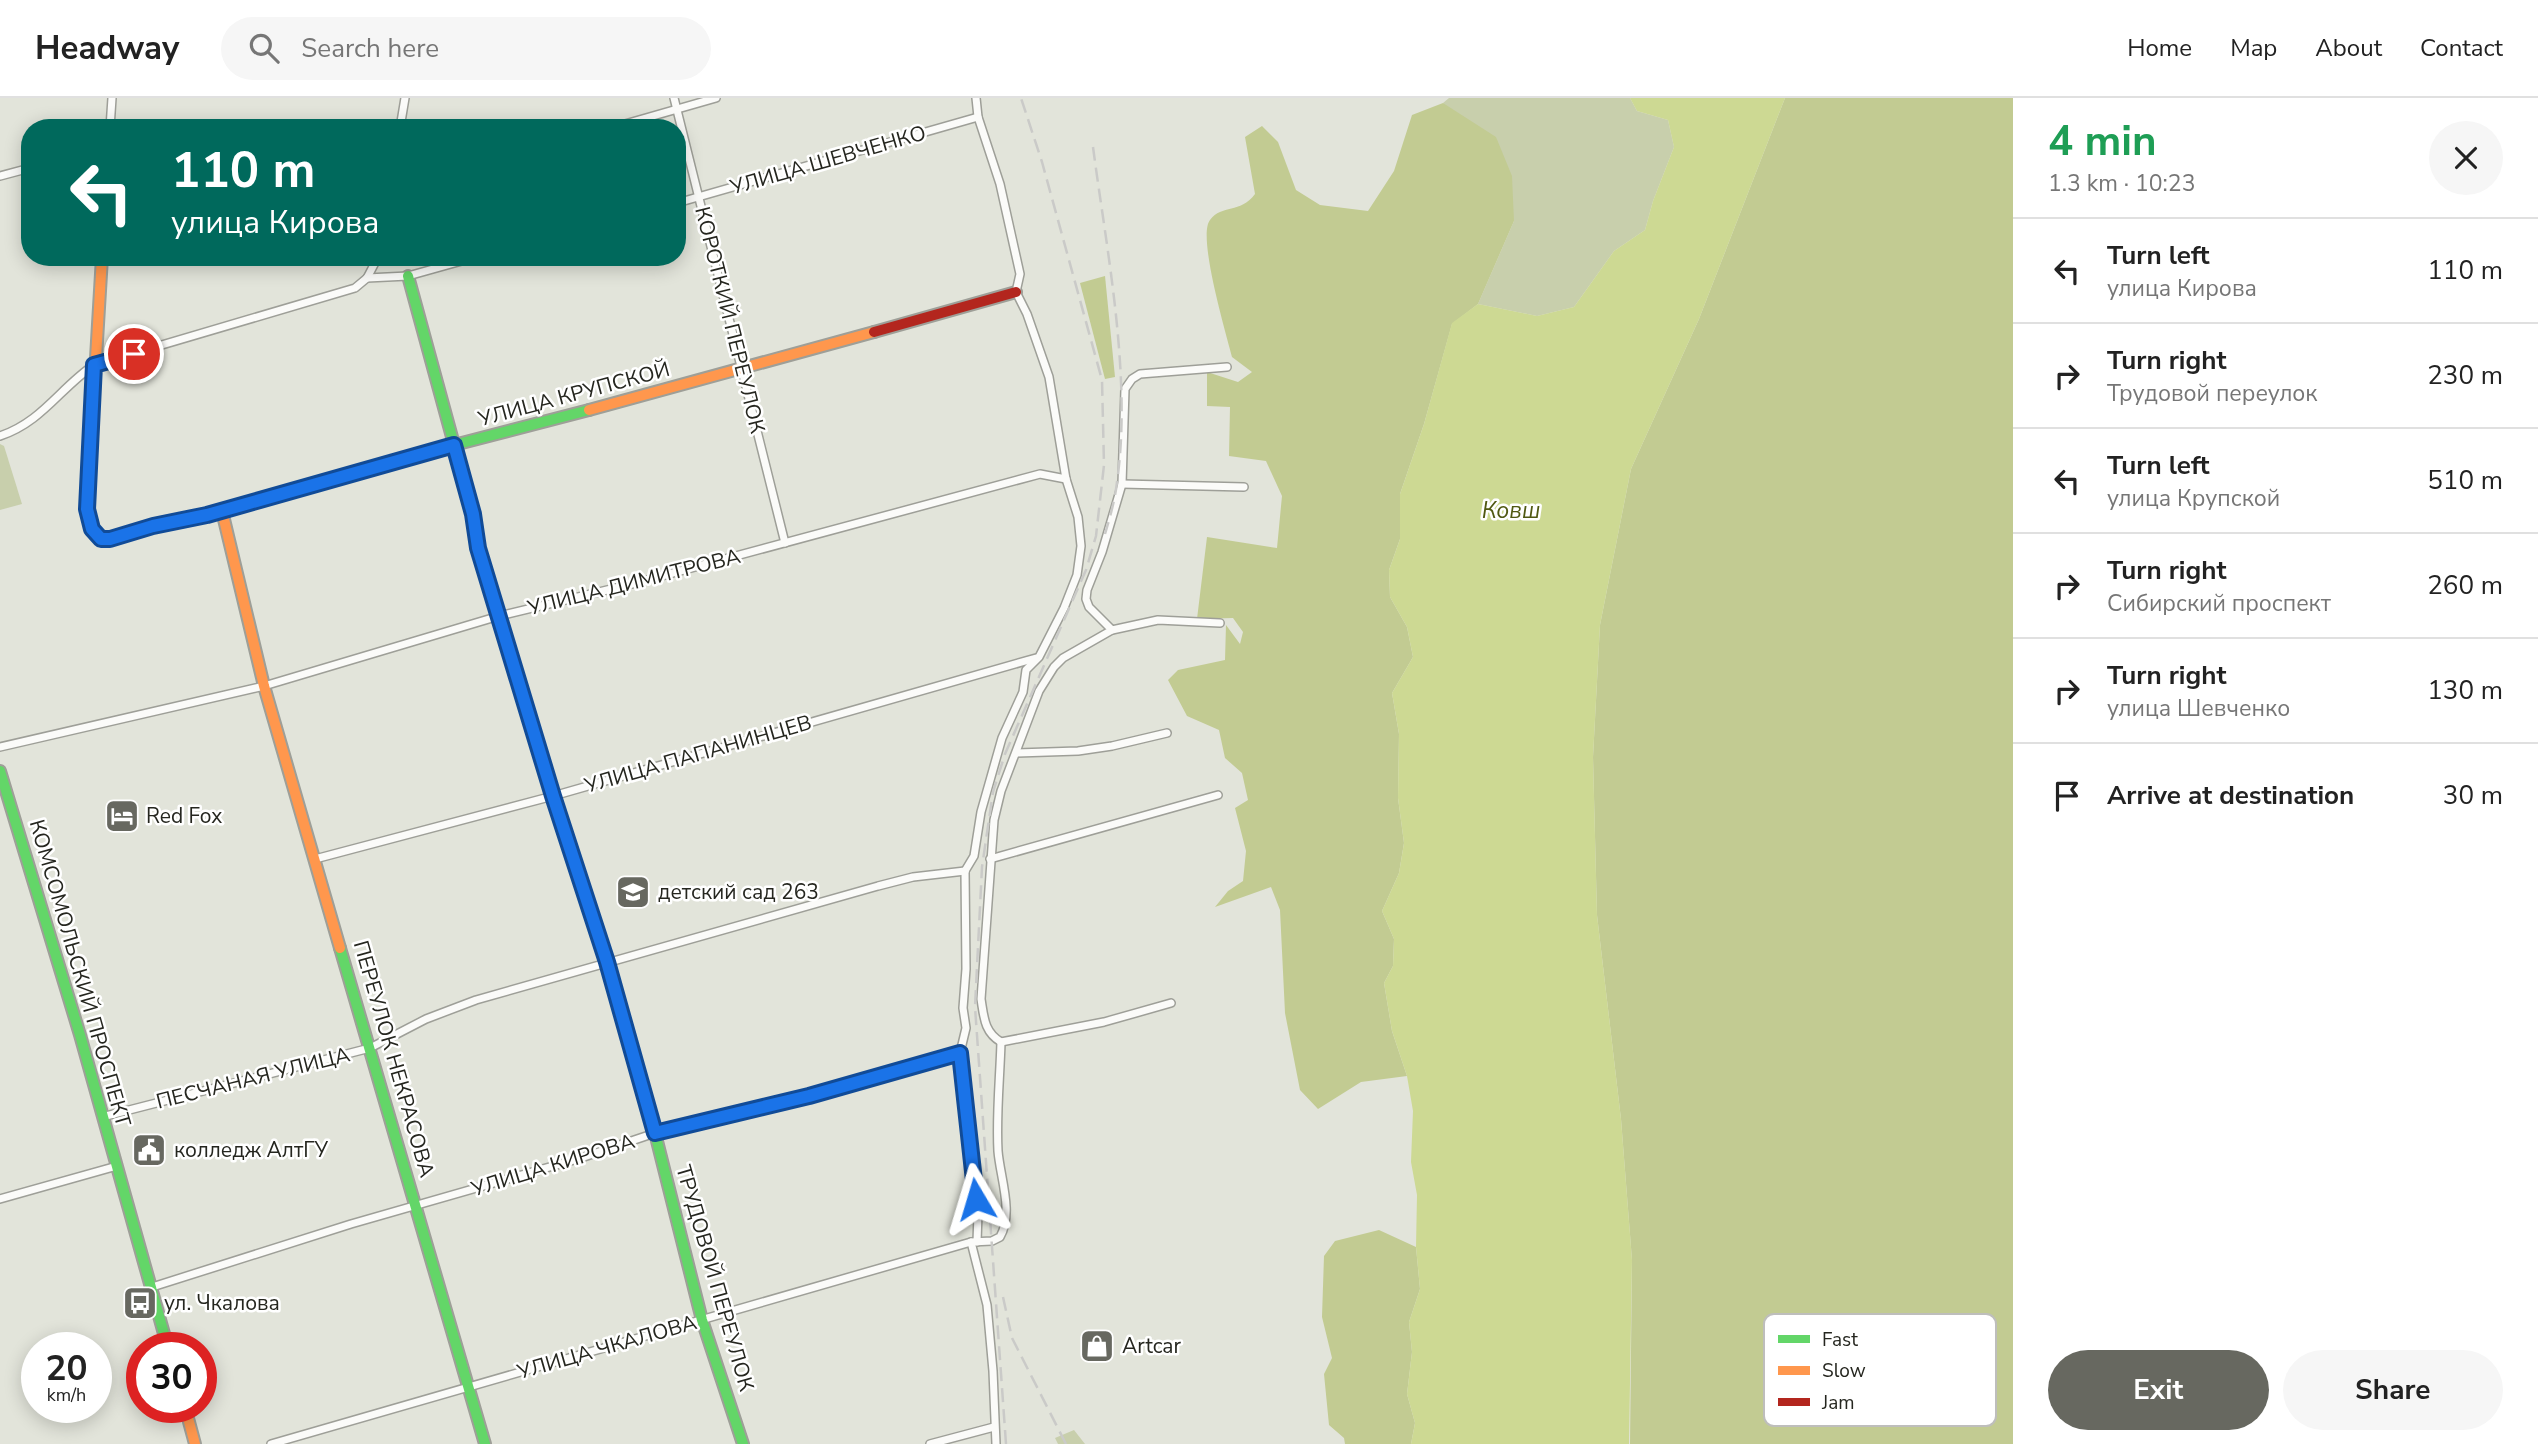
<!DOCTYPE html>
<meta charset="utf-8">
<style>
body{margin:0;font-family:"Nunito Sans",sans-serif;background:#f6f6f6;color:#222;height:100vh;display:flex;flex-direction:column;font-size:26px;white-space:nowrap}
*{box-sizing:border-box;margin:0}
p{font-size:23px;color:#767676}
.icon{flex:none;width:38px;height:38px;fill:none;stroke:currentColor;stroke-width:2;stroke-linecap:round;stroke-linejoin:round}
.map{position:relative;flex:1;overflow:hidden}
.sheet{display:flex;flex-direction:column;background:#fff;width:525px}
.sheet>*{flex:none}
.top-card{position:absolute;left:21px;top:21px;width:665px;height:147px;border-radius:28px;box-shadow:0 4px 18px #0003;background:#00695c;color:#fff;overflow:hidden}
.speed{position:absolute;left:21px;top:1234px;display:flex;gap:14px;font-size:35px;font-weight:700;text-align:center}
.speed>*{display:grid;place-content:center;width:91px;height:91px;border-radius:50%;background:#fff;box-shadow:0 4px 18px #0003;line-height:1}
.speed small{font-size:18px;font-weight:400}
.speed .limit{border:10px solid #d22;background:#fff;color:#111}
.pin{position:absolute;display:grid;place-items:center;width:60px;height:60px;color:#fff;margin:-30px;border:4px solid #fff;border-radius:50%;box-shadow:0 2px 7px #0007}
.me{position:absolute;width:77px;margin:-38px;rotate:353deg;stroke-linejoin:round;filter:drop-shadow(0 0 5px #0008)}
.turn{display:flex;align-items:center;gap:24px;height:147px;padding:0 35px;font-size:32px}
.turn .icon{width:91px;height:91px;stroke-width:2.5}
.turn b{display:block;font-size:49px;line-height:60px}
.round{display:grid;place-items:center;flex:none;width:74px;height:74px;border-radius:37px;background:#f6f6f6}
.head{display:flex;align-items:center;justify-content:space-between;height:119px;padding:0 35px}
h1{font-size:42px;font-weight:700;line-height:52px;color:#1e9e55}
.button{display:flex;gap:14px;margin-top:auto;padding:14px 35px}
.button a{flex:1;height:80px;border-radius:42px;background:#676860;color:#fff;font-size:28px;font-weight:700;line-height:80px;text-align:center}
.button a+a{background:#f6f6f6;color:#222}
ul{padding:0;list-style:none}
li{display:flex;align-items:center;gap:21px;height:105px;padding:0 35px;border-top:2px solid #e0e0e0}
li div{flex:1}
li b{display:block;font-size:26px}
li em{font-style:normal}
header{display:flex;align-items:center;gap:42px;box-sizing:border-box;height:98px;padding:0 35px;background:#fff;border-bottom:2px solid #e0e0e0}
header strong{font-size:33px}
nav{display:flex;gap:38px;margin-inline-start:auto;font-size:24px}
.search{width:490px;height:63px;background:#f6f6f6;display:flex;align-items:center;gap:18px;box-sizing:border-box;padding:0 24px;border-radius:38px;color:#767676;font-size:26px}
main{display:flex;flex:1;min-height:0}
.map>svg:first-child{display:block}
</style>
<header>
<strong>Headway</strong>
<div class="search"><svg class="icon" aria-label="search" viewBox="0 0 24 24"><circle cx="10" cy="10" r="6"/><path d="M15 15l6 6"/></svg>Search here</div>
<nav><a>Home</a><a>Map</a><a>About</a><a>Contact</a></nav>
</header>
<main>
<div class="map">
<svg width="2013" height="1346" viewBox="0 0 2013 1346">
<rect width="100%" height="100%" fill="#e2e4da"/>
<!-- green -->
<g fill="#c8cfac">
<path d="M1449,0H1630L1637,13L1668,22L1674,49L1653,103L1645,132L1614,153L1574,209L1537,218L1478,206L1514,123L1443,5Z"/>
<path d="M0,346L4,348L22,406L0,412Z"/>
<path d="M1074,1332L1085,1346H1058L1055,1340Z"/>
</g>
<!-- forest -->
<g fill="#c2cb92">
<path d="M1785,0H2013V1346H1630L1632,1162L1621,1021L1597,817L1593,659L1600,527L1631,371L1699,221Z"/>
<path d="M1443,5L1496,39L1512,78L1514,123L1478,206L1452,226L1424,326L1400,396V441L1389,472L1390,499L1407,529L1413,559L1392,595L1399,636L1398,700L1404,745L1399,775L1382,813L1394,841L1393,868L1384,885L1392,933L1407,978L1361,984L1318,1011L1300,992L1285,915L1280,812L1271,789L1215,809L1228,793L1243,783L1246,753L1235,710L1248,702L1242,675L1225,660L1219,632L1187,618L1168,582L1178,572L1225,562L1226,527L1240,546L1243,534L1233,520L1197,521L1207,439L1277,450L1282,398L1266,363L1229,358L1230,309L1207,308V274L1238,284L1252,274L1232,259C1226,235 1197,138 1210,122C1222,106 1240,116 1255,96L1245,39L1262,28L1278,44L1296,92L1320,107L1368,113L1394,73L1412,17Z"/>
<path d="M1105,178L1115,279L1105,281L1080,185Z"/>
<path d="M1379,1132L1416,1149L1420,1191L1409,1224L1412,1254L1407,1296L1415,1325L1411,1346H1345L1344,1340L1329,1327L1324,1276L1332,1260L1322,1219L1324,1158L1335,1143Z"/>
</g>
<!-- water -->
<path fill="#cdd993" d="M1630,0H1785L1699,221L1631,371L1600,527L1593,659L1597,817L1621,1021L1632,1162L1629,1346H1411L1415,1325L1407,1296L1412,1254L1409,1224L1420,1191L1416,1149L1417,1097L1411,1064L1413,1013L1407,978L1392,933L1384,885L1393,868L1394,841L1382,813L1399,775L1404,745L1398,700L1399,636L1392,595L1413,559L1407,529L1390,499L1389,472L1400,441V396L1424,326L1452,225L1478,206L1537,218L1574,209L1614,153L1645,132L1653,103L1674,49L1668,22L1637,13Z"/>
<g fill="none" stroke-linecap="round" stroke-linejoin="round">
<!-- street casing -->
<g stroke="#9e9f98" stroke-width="10">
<g id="street">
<path d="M674,0L785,445"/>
<path d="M110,30L112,0"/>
<path d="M400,30L405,0"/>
<path d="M611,30L716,0"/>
<path d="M0,78L30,70"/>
<path d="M677,105L978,19"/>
<path d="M367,180L408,178L476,159"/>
<path d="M0,338C42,324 60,290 94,267L355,190L367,180L378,159"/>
<path d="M1122,386L1244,389"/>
<path d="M1112,532L1158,522L1220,525"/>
<path d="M0,649L264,588L499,518L632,486L1040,376L1066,381"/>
<path d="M1017,655L1078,653L1112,648L1167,635"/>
<path d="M315,761L553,698L1036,560"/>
<path d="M990,761L1218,697"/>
<path d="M965,773L974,758L981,714L1002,640L1023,594L1026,572L1039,559L1064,510L1077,477L1081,448L1078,419L1066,381L1049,279L1027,216L1016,194L1020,176L1000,86L978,19L976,0"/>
<path d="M965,773L966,871L963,910L966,930L960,955L978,1115L977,1144"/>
<path d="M1001,944C984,934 984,919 981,901L994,722L1001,693L1039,593L1054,569L1063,560L1112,532L1089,509L1086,501L1087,492L1102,454L1122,386L1125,291L1132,281L1140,276L1227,269"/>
<path d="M1001,944L1104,924L1171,905"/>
<path d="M102,1019L370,950L426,921L476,902L878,788L913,779L965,773"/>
<path d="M0,1101L117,1068"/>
<path d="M971,1144L987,1207L993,1273L996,1346"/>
<path d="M149,1190L351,1126L581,1060L655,1035L809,998L960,955"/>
<path d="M271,1346L971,1144L992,1143L1000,1139C1014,1115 1000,1079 998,1053C996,1017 1000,980 1001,944"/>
<path d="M930,1346L994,1329"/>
</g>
</g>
<!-- fast casing -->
<g stroke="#9e9f98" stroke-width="14">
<g id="fast">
<path d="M408,178L473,416L478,450L535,637"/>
<path d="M151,429L222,413L454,347L589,312"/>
<path d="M0,673L80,937L168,1250"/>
<path d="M340,850L485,1346"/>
<path d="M618,903L655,1035L702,1222L743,1346"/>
</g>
</g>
<!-- slow casing -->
<g stroke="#9e9f98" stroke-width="14">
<g id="slow">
<path d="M102,159L87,411L92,431L101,441H110L151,429"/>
<path d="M589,312L874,234"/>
<path d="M222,413L264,588L340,850"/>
<path d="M185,1309L195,1346"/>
</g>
</g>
<!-- jam casing -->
<g stroke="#9e9f98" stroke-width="14">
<g id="jam">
<path d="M874,234L1016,194"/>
<path d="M535,637L618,903"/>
</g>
</g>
<!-- street -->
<use href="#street" stroke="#fbfbf9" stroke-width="7"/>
<!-- fast -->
<use href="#fast" stroke="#63d668" stroke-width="10"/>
<!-- slow -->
<use href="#slow" stroke="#ff974d" stroke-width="10"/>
<!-- jam -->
<use href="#jam" stroke="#b3261e" stroke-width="10"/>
<!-- rail -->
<g stroke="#cacac8" stroke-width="2.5" stroke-dasharray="14 7" stroke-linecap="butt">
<path d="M1093,49C1107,155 1132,278 1117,384C1115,402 1110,419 1105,436"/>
<path d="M1003,1199L1012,1240L1066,1346"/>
<path d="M1006,1346L975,909L982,769L993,694L1005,656L1086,472L1096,438L1104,367L1102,282L1042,64L1021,0"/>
</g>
</g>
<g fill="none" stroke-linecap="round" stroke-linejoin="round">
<!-- route casing -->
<g stroke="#114b97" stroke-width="18">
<path id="route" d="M134,256L94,267L87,411L92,431L101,441H110L153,428L207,417L454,347L473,416L478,450L553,698L607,864L655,1035L809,998L960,955L976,1101"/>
</g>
<!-- route -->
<use href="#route" stroke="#1a73e8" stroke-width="12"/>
</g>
<!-- icons -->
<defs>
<g id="hotel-square" transform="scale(1.75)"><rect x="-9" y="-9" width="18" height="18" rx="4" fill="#676860" stroke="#fff"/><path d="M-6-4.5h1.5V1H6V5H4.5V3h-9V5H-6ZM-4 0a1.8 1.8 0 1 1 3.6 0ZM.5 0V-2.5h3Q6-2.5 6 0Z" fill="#fff"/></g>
<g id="school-square" transform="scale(1.75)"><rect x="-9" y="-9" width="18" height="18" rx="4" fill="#676860" stroke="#fff"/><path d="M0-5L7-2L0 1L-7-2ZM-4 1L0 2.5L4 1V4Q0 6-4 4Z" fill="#fff"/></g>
<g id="civic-square" transform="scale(1.75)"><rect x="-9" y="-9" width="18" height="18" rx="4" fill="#676860" stroke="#fff"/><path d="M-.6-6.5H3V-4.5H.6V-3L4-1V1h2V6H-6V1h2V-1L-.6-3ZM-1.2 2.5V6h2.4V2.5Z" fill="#fff"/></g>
<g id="bus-square" transform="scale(1.75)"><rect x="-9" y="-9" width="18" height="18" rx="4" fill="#676860" stroke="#fff"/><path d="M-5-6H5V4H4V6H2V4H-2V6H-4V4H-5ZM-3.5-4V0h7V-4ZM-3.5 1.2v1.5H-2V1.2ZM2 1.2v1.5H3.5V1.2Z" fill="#fff"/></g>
<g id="shop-square" transform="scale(1.75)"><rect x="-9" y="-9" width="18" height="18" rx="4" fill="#676860" stroke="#fff"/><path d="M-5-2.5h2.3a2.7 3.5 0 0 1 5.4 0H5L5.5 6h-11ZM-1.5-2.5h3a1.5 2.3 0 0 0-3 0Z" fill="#fff"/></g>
</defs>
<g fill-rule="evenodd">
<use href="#hotel-square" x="122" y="718"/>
<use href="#school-square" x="633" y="794"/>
<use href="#civic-square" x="149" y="1052"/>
<use href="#bus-square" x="140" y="1205"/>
<use href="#shop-square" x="1097" y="1248"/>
</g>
<g text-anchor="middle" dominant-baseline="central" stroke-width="5" stroke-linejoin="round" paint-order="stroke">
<!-- street labels -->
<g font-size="21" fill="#25261f" stroke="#fff">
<text transform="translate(828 62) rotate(-16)">УЛИЦА ШЕВЧЕНКО</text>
<text transform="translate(730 222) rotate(76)">КОРОТКИЙ ПЕРЕУЛОК</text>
<text transform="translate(574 296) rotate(-15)">УЛИЦА КРУПСКОЙ</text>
<text transform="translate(634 484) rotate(-14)">УЛИЦА ДИМИТРОВА</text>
<text transform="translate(698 656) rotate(-16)">УЛИЦА ПАПАНИНЦЕВ</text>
<text transform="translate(80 875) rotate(74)">КОМСОМОЛЬСКИЙ ПРОСПЕКТ</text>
<text transform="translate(394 961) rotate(74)">ПЕРЕУЛОК НЕКРАСОВА</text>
<text transform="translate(253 980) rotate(-14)">ПЕСЧАНАЯ УЛИЦА</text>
<text transform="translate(553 1067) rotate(-17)">УЛИЦА КИРОВА</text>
<text transform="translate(715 1180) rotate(74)">ТРУДОВОЙ ПЕРЕУЛОК</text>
<text transform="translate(607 1249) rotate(-16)">УЛИЦА ЧКАЛОВА</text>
</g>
<!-- poi labels -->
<g font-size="21" fill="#25261f" stroke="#fff" text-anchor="start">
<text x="146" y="718">Red Fox</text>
<text x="658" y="794">детский сад 263</text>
<text x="174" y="1052">колледж АлтГУ</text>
<text x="164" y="1205">ул. Чкалова</text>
<text x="1122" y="1248">Artcar</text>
</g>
<!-- water labels -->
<g font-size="23" font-style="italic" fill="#505912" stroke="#fff">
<text x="1511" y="412">Ковш</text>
</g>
</g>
<!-- legend -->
<rect x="1764" y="1216" width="232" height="112" rx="10" fill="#fff" stroke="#bebebc" stroke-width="2"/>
<rect x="1778" y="1237" width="32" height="8" fill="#63d668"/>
<rect x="1778" y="1268" width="32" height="9" fill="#ff974d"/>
<rect x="1778" y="1300" width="32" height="8" fill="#b3261e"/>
<g font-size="19" fill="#25261f">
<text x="1822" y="1248">Fast</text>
<text x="1822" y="1279">Slow</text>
<text x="1822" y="1311">Jam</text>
</g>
</svg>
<div class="speed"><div>20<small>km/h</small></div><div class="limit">30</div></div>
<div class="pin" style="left:134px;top:256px;background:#d93025"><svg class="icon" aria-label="arrive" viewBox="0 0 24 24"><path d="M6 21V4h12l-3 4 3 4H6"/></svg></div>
<svg class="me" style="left:976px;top:1101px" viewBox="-20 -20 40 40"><path d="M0-17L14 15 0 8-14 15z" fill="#1a73e8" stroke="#fff" stroke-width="4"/></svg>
<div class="top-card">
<div class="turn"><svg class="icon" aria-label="left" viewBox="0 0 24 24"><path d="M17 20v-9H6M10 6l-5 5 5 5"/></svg><div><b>110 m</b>улица Кирова</div></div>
</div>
</div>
<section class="sheet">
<div class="head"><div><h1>4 min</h1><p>1.3 km · 10:23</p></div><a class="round"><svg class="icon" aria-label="close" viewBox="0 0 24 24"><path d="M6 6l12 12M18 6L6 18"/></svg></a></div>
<ul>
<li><svg class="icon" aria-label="left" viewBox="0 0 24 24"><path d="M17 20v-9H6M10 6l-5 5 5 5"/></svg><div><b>Turn left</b><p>улица Кирова</p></div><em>110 m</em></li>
<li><svg class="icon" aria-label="right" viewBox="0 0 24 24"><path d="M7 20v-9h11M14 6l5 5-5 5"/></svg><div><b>Turn right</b><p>Трудовой переулок</p></div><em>230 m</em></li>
<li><svg class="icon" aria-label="left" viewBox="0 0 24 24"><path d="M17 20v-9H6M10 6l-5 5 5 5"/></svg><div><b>Turn left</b><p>улица Крупской</p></div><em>510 m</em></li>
<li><svg class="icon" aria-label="right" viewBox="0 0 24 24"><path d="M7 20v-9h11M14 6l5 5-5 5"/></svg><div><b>Turn right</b><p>Сибирский проспект</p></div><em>260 m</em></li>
<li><svg class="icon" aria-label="right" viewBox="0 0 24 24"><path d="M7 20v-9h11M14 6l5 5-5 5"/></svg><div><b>Turn right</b><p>улица Шевченко</p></div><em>130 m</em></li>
<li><svg class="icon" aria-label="arrive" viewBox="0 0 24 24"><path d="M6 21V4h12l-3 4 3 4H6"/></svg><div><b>Arrive at destination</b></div><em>30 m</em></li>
</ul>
<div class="button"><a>Exit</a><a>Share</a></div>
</section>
</main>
